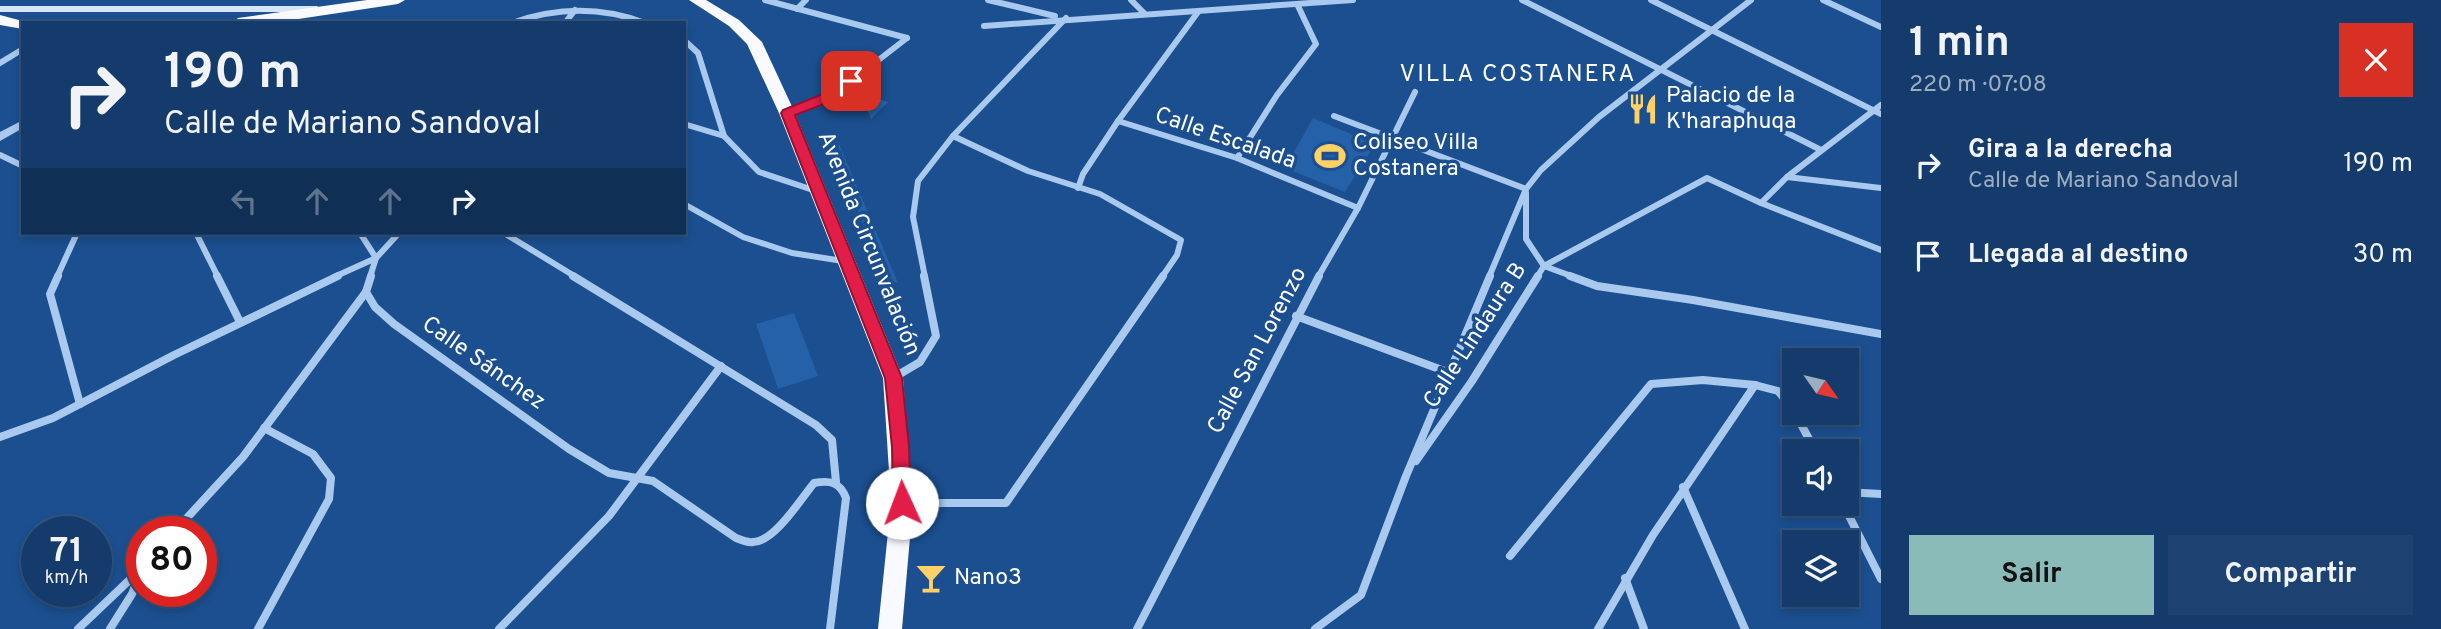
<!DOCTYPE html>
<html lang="es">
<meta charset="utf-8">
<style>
body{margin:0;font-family:Overpass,sans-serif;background:#1d4271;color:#f1f3f6;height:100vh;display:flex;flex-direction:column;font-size:26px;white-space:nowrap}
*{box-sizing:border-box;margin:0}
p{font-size:23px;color:#9dadc1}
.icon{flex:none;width:38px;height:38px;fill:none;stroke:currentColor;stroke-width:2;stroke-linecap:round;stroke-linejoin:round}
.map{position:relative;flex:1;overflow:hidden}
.sheet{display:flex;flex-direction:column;background:#143b6b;width:560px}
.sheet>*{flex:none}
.banner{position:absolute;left:21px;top:21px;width:665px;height:214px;border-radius:0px;box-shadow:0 4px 10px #0003,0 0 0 2px #33557e;background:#143b6b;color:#f1f3f6;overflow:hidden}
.needle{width:46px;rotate:124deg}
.buttons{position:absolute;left:1782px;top:348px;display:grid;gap:14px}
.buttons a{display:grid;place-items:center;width:77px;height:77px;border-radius:0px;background:#143b6b;box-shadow:0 4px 10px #0003,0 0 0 2px #33557e;font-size:35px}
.speed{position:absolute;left:21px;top:516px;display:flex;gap:14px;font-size:35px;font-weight:700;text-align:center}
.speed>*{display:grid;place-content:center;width:91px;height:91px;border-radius:50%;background:#143b6b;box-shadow:0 4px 10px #0003,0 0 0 2px #33557e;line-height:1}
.speed small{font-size:18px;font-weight:400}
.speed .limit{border:10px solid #d22;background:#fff;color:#111}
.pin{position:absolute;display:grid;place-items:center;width:60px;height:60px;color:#fff;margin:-30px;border-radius:14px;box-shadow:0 4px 10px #0006}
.me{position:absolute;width:77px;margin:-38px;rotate:358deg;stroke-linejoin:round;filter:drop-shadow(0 0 5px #0008)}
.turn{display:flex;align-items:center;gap:24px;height:147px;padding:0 28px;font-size:32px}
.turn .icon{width:91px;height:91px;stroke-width:2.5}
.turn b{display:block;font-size:49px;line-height:60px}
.lanes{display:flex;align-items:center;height:66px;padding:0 28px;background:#0003;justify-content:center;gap:35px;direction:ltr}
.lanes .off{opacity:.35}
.round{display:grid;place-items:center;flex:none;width:74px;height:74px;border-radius:0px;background:#1d4271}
.headline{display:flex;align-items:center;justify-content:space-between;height:119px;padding:0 28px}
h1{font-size:42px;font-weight:700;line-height:52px}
.button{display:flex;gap:14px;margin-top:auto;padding:14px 28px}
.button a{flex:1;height:80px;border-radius:0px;background:#8bbbb9;color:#111;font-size:28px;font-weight:700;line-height:80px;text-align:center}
.button a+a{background:#1d4271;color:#f1f3f6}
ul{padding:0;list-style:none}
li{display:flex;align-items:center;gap:21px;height:91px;padding:0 28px}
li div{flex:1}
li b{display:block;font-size:26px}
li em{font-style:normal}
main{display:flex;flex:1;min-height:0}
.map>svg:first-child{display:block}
</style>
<main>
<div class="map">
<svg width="1881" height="629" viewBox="0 0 1881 629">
<rect width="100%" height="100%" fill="#1b4f8f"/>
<!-- green -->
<g fill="#2461a8">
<path d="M1313,118L1375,144L1345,192L1285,168Z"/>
<path d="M826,136L836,137L898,283L887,280Z"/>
<path d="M794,313L818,376L778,389L756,324Z"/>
</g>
<!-- building -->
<path fill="#2a66ad" d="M861,94L888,102L871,119Z"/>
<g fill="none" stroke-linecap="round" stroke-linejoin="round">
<!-- minor-far1 -->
<g stroke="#a9c9ee" stroke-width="6">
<path d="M765,0L907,38"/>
<path d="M988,0L1055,16"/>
<path d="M1131,0L1144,13"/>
<path d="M1522,0L1821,150"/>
<path d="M1651,0L1881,114"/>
<path d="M1823,0L1881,27"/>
<path d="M797,9L806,0"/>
<path d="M512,23C557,7 600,6 645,23"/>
<path d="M565,23L575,10"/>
<path d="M984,26L1353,0"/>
<path d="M684,40L698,53L724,136L759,172L816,191"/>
<path d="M0,63L23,49"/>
<path d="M787,113L832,96L907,38"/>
<path d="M1334,116L1526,189"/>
<path d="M1118,121L1237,158L1358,208"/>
<path d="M684,124L724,136"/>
<path d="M953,136L1028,171L1100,194L1181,240L1177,255L1162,277"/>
<path d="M0,155L23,166"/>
<path d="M1237,158L1277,95L1316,44L1298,6"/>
<path d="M1787,177L1881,188"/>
<path d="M1078,188L1083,174L1118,121L1198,12"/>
<path d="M1526,193V239L1544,266L1574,277"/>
<path d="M1761,203L1787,177L1881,105"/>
<path d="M684,204L743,237L792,253L843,261"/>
<path d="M196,233L218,277"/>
<path d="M360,233L376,258L399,233"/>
<path d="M504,233L576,277"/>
<path d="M57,277L77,233"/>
<path d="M334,277L376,258L370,277"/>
<path d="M925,277L913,217L918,181L953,136L1066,18"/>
<path d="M1318,277L1358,208L1415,92"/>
<path d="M1489,277L1526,189L1541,170L1599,117L1751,0"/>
<path d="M1537,277L1544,266L1707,178L1761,203L1881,250"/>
</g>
<!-- minor -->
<g stroke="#a9c9ee" stroke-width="8">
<path d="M58,276L50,294L80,404"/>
<path d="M217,276L240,322"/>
<path d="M371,276L366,292L375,307L394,324L569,449L609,473L653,481L736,538C741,540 747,543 753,542C774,542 801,499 814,483C830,480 840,482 846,498L830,629"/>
<path d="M573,276L816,425L832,440L836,482"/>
<path d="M1570,276L1597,286L1693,300L1881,334"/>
<path d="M1296,316L1450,373"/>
<path d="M893,378L920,362L936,336L924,276"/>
<path d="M1795,413L1816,452"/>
<path d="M0,437L53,418L174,355L338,276"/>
<path d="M1416,461L1472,381L1538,276"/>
<path d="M1683,487L1745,629"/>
<path d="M1846,492L1881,494"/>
<path d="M906,503H1006L1163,276"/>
<path d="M1843,504L1881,579"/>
<path d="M174,532L243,457L366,292"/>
<path d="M1510,556L1651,384L1703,380L1755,385"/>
<path d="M1625,578L1644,629"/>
<path d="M78,629L142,568"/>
<path d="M110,629L132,594L141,571"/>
<path d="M258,629L329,499L331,478L313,454L264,428"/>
<path d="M499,629L609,516L721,366"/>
<path d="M1137,629L1319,276"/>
<path d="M1315,629L1361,595L1406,476L1490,276"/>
<path d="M1598,629L1653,535L1755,385L1778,391L1794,410"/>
</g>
<!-- tertiary -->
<path fill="#a9c9ee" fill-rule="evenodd" d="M23,120V128L0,141V132Z"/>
<!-- secondary -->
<path fill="#d6e6fa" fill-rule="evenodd" d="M0,6H317L322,9L317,12H0Z"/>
<!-- trunk -->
<g fill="#f8faff" fill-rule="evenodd">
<path d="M367,0H405L398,4L272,23H231L238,18Z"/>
<path d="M689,0H706L739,20L762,42L795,113L903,378L913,503L902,629H878L891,503L883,378L779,113L747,44L729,26Z"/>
<path d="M0,15L30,23H23V29L0,25Z"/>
</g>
</g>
<!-- route -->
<path fill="#e11d48" stroke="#92132f" stroke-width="2" d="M851,77L856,78V84L837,99L795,115L902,378L909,447L911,503L909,509L902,511L896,509L893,503L892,447L885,378L781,113L783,110L828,92Z"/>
<!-- icons -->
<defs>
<g id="restaurant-bare" transform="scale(2.415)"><path d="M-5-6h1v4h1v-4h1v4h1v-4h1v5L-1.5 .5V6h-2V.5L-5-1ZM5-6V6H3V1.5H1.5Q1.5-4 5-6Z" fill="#ffd166" stroke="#1b4f8f" stroke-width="2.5" paint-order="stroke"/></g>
<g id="stadium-bare" transform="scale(2.415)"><path d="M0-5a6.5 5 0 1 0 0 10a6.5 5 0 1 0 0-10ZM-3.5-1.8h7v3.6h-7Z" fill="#ffd166" stroke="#1b4f8f" stroke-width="2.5" paint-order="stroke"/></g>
<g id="bar-bare" transform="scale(2.415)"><path d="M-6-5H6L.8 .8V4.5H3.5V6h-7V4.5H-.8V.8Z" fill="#ffd166" stroke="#1b4f8f" stroke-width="2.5" paint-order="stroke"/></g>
</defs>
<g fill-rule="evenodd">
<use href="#restaurant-bare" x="1643" y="109"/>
<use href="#stadium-bare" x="1330" y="156"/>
<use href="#bar-bare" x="931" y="578"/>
</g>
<g text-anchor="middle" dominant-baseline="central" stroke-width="7" stroke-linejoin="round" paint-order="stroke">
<!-- poi labels -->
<g font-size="23" fill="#fff" stroke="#1b4f8f" text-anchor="start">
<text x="1666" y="96">Palacio de la<tspan x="1666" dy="26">K'haraphuqa</tspan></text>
<text x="1353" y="143">Coliseo Villa<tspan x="1353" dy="26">Costanera</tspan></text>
<text x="954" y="578">Nano3</text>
</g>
<!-- street labels -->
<g font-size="23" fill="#fff" stroke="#1b4f8f">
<text transform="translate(1225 139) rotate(19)">Calle Escalada</text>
<text transform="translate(868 244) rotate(68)">Avenida Circunvalación</text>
<text transform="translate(1476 336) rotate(-57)">Calle Lindaura B</text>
<text transform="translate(1258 351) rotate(-62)">Calle San Lorenzo</text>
<text transform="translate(483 364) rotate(35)">Calle Sánchez</text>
</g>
<!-- neighbourhood labels -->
<g font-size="24" letter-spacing="2" fill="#fff" stroke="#1b4f8f">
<text x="1518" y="75">VILLA COSTANERA</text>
</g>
</g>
</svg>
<div class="buttons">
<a><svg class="needle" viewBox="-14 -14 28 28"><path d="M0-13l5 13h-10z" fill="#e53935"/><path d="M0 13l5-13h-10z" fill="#9dadc1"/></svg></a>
<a><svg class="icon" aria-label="sound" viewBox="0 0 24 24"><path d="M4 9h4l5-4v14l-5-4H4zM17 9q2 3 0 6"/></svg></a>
<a><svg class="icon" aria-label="layers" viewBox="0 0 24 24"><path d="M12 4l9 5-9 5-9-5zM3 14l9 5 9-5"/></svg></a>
</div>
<div class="speed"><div>71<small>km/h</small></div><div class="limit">80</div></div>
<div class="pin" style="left:851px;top:81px;background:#d93025"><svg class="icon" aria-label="arrive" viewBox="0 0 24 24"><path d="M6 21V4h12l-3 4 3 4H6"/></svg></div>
<svg class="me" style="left:902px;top:503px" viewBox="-20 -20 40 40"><circle r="19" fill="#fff"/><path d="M0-13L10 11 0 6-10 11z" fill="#e11d48"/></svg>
<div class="banner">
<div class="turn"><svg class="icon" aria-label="right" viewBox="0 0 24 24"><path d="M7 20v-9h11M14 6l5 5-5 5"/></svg><div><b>190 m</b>Calle de Mariano Sandoval</div></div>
<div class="lanes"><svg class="icon off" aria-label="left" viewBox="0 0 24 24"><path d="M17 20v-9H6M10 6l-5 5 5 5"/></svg><svg class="icon off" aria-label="ahead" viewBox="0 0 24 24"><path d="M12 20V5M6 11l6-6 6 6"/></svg><svg class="icon off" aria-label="ahead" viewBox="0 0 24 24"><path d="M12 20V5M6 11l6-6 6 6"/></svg><svg class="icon" aria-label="right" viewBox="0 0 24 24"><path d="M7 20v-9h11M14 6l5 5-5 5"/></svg></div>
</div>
</div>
<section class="sheet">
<div class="headline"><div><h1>1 min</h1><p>220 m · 07:08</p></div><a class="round" style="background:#d93025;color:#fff"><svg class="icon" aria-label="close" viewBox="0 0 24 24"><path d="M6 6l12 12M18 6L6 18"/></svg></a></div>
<ul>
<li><svg class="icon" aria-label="right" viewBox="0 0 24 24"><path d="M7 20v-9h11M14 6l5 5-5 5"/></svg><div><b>Gira a la derecha</b><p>Calle de Mariano Sandoval</p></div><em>190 m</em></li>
<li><svg class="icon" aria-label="arrive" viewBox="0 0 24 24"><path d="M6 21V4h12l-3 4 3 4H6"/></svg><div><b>Llegada al destino</b></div><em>30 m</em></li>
</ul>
<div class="button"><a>Salir</a><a>Compartir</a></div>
</section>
</main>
